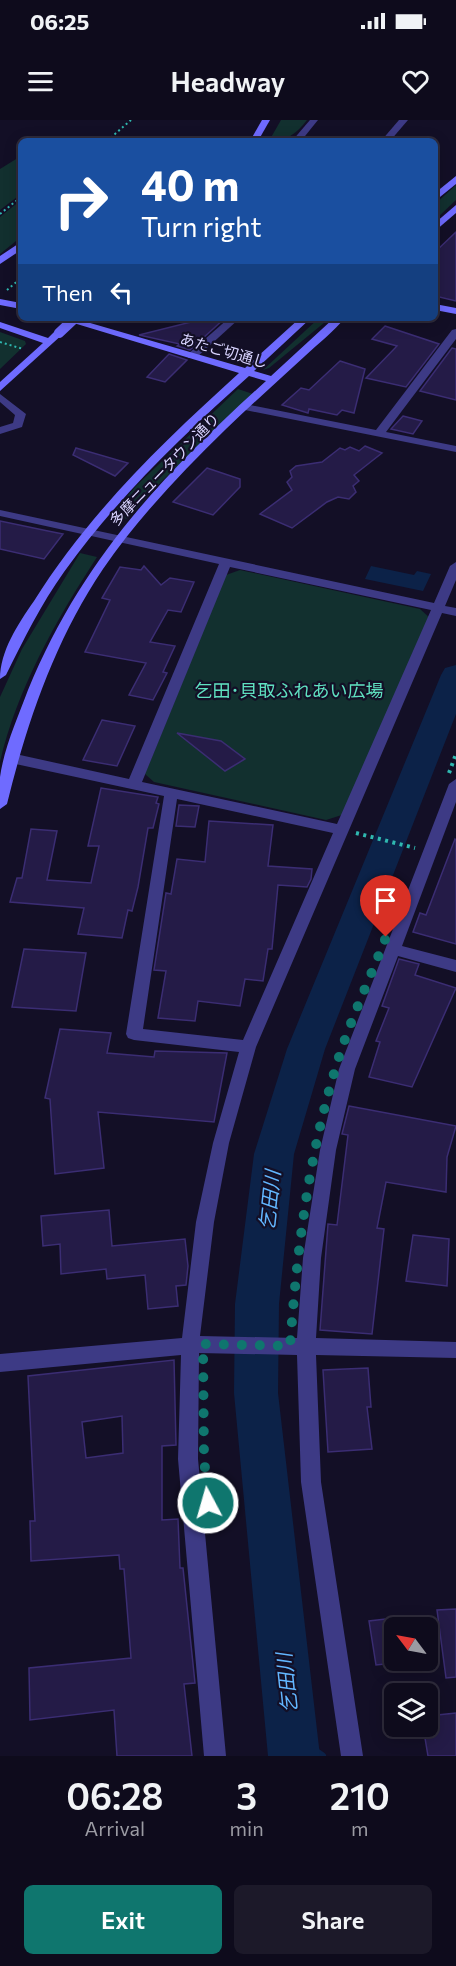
<!DOCTYPE html>
<meta charset="utf-8">
<style>
body{margin:0;font-family:Commissioner,"Noto Sans JP",sans-serif;background:#1c1929;color:#f1f3f6;height:100vh;display:flex;flex-direction:column;font-size:22px;white-space:nowrap}
*{box-sizing:border-box;margin:0}
p{font-size:20px;color:#9b9ba3}
.icon{flex:none;width:33px;height:33px;fill:none;stroke:currentColor;stroke-width:2;stroke-linecap:round;stroke-linejoin:round}
.map{position:relative;height:1636px;overflow:hidden}
.sheet{display:flex;flex-direction:column;background:#0e0b1c;flex:1}
.sheet>*{flex:none}
.hud{position:absolute;left:18px;top:18px;width:420px;height:183px;border-radius:9px;box-shadow:0 3px 15px #0003,0 0 0 2px #2e2b3b;background:#1a4fa0;color:#fff;overflow:hidden}
.needle{width:39px;rotate:302deg}
.buttons{position:absolute;left:384px;top:1497px;display:grid;gap:12px}
.buttons a{display:grid;place-items:center;width:54px;height:54px;border-radius:9px;background:#0e0b1c;box-shadow:0 3px 15px #0003,0 0 0 2px #2e2b3b;font-size:30px}
.pin{position:absolute;display:grid;place-items:center;width:51px;height:51px;color:#fff;margin:-62px -26px;border-radius:50% 50% 50% 0;rotate:-45deg;box-shadow:0 0 6px #0007}
.pin .icon{rotate:45deg}
.me{position:absolute;width:66px;margin:-33px;rotate:354deg;stroke-linejoin:round;filter:drop-shadow(0 0 4px #0008)}
.turn{display:flex;align-items:center;gap:21px;height:126px;padding:0 24px;font-size:27px}
.turn .icon{width:78px;height:78px;stroke-width:2.5}
.turn b{display:block;font-size:42px;line-height:51px}
.then{display:flex;align-items:center;height:57px;padding:0 24px;background:#0003;gap:12px;font-size:22px}
.eta{display:flex;justify-content:space-evenly;align-items:center;height:102px;text-align:center}
.eta b{font-size:36px;font-weight:600;line-height:42px}
.action{display:flex;gap:12px;margin-top:auto;padding:12px 24px}
.action a{flex:1;height:69px;border-radius:9px;background:#0f766e;color:#fff;font-size:24px;font-weight:600;line-height:69px;text-align:center}
.action a+a{background:#1c1929;color:#f1f3f6}
.status{display:flex;justify-content:space-between;align-items:center;height:42px;padding:0 30px;background:#0e0b1c;direction:ltr}
.status svg{height:16px;fill:currentColor}
header{display:flex;justify-content:space-between;align-items:center;height:78px;padding:0 24px;background:#0e0b1c;font-size:27px;font-weight:600}
.map>svg:first-child{display:block}
</style>
<div class="status"><b>06:25</b><svg viewBox="0 0 49 12"><path d="M0 12V9h3v3zM5 12V6h3v6zM10 12V3h3v9zM15 12V0h3v12zM26 1h20v11H26zM47 4h2v5h-2z"/></svg></div>
<header><svg class="icon" aria-label="menu" viewBox="0 0 24 24"><path d="M4 6h16M4 12h16M4 18h16"/></svg>Headway<svg class="icon" aria-label="heart" viewBox="0 0 24 24"><path d="M12 20l-8-8c-3-5 5-10 8-4 3-6 11-1 8 4z"/></svg></header>
<div class="map">
<svg width="456" height="1636" viewBox="0 0 456 1636">
<rect width="100%" height="100%" fill="#130f26"/>
<!-- green -->
<g fill="#12302f">
<path d="M281,0H307C296,14 287,21 269,21Z"/>
<path d="M21,36V74L0,90V49Z"/>
<path d="M456,65V80L435,100V84Z"/>
<path d="M21,80V117L0,134V97Z"/>
<path d="M319,198H330L269,248L263,250Z"/>
<path d="M0,212L25,221L26,224L0,249Z"/>
<path d="M238,269L253,274L161,362L127,399L111,395L136,366Z"/>
<path d="M80,433L97,437C56,500 17,569 0,642V577L22,529Z"/>
<path d="M240,450L420,489L431,499L345,694L326,700L154,662L145,654L226,455Z"/>
</g>
<!-- water -->
<path fill="#0c2248" d="M371,446L414,455L417,451L431,454L423,471L365,459Z"/>
<g fill="none" stroke-linecap="round" stroke-linejoin="round">
<!-- stream -->
<path stroke="#0c2248" stroke-width="8" d="M291,1615L322,1636"/>
<!-- river -->
<path fill="#0c2248" fill-rule="evenodd" d="M456,545V594L325,929L294,1034L279,1184L278,1273L320,1636H268L234,1273L235,1184L254,1034L287,929L441,555L445,548Z"/>
</g>
<!-- building -->
<g fill="#241b47" stroke="#3b2d73" stroke-width="1.5" fill-rule="evenodd">
<path d="M456,112V181L435,176V132Z"/>
<path d="M207,198H225L190,230L177,226L180,224L139,215Z"/>
<path d="M385,206L439,224L406,267L366,258L397,226L372,219Z"/>
<path d="M452,228L456,229V280L420,271Z"/>
<path d="M169,234L187,240L165,262L147,257Z"/>
<path d="M340,241L365,249L354,293L342,290L337,295L309,289L308,293L282,285L301,268L309,270Z"/>
<path d="M403,296L422,301L413,314L391,309Z"/>
<path d="M365,326L382,333L354,355L359,361L353,366L356,372L349,379L338,377L327,382L292,408L260,394L292,370L287,362L292,357L290,351L296,346L322,342L340,328L345,330L350,327L359,331Z"/>
<path d="M76,328L128,343L115,356L73,335Z"/>
<path d="M207,348L240,359V367L213,395L173,382Z"/>
<path d="M0,401L48,411L63,414L44,439L0,429Z"/>
<path d="M144,446L161,465L170,458L194,462L181,492L168,490L150,522L175,526L163,552L167,553L153,580L129,575L146,543L85,532L110,480L102,478L120,447L141,450Z"/>
<path d="M102,600L135,606L117,646L83,640Z"/>
<path d="M177,613L221,621L245,639L225,651Z"/>
<path d="M101,668L158,677L156,683L159,684L153,708H148L138,767L132,791L128,790L122,818L78,814L84,788L10,782L17,758H22L31,709L57,711L47,760L91,763L99,726H88Z"/>
<path d="M179,685L199,686L195,707L176,706Z"/>
<path d="M209,701L273,705L268,746L312,749L311,759L307,767L278,765L272,829H268L263,861L245,859L240,886L198,881L195,901L158,898L166,851L154,850L166,773L171,774L177,739L205,742Z"/>
<path d="M455,719L456,720V824L413,812L420,793L426,795Z"/>
<path d="M24,829L86,833L76,891L12,887Z"/>
<path d="M399,839L419,844L415,855L456,868L412,967L369,957L380,922L376,921L389,888L382,886Z"/>
<path d="M60,909L111,913L107,933L154,937L155,931L227,933L214,1002L98,992L104,1048L55,1054L50,979L45,978Z"/>
<path d="M349,986L456,1006L447,1037L446,1072L386,1062L377,1108L384,1109L372,1214L320,1210L328,1104L337,1105L348,1015L342,1014Z"/>
<path d="M109,1090L112,1126L185,1119L188,1146L186,1165L176,1166L178,1186L148,1189L145,1155L107,1159L106,1149L61,1154L60,1124L43,1126L41,1096Z"/>
<path d="M413,1115L449,1119L447,1166L406,1161Z"/>
<path d="M174,1240L176,1325L162,1326V1400L178,1399L180,1448H183L195,1563L184,1564L192,1636H117L114,1590L30,1600L29,1548L131,1538L124,1449H120L119,1435L31,1441L30,1401H35L28,1256ZM122,1296L123,1333L86,1338L82,1302Z"/>
<path d="M368,1248L371,1287H367L372,1329L328,1332L323,1250Z"/>
<path d="M456,1489V1557L446,1558L437,1490Z"/>
<path d="M394,1498V1543L376,1545L369,1501Z"/>
<path d="M456,1593V1636H428L423,1606H428V1596Z"/>
</g>
<g fill="none" stroke-linecap="round" stroke-linejoin="round">
<!-- path-far1 -->
<g stroke="#2fb8b0" stroke-width="2" stroke-dasharray="2 3" stroke-linecap="butt">
<path d="M107,21L131,0"/>
<path d="M0,94L21,77"/>
<path d="M7,170L21,158"/>
<path d="M0,222L23,229"/>
</g>
<!-- path -->
<g stroke="#2fb8b0" stroke-width="4" stroke-dasharray="3 4.5" stroke-linecap="butt">
<path d="M449,653L456,634"/>
<path d="M356,713L415,728"/>
</g>
<!-- street -->
<g fill="#3d3a85" fill-rule="evenodd">
<path d="M310,0H318L301,21H292Z"/>
<path d="M399,0H408L390,21H381Z"/>
<path d="M229,198H240L196,238H188V234Z"/>
<path d="M456,209V219L386,312L456,326V332L245,290L240,287L245,284L376,310L452,210Z"/>
<path d="M0,274L26,294L22,307L0,314V307L13,303L15,295L0,282Z"/>
<path d="M0,390L434,483L450,446L456,442V460L445,486L456,488V496L442,493L256,927L229,1023L214,1102L200,1216L297,1218L303,1138L320,1030L339,949L449,664L456,659V682L402,826L456,840V852L398,836L355,949L336,1030L321,1138L316,1218L456,1222V1238L316,1235L321,1362L363,1636H341L301,1362L297,1235L199,1233L198,1339L226,1636H204L178,1339L181,1235L0,1252V1234L182,1218L196,1102L213,1023L239,932L134,920L128,918L126,914L164,676L11,643L4,638L11,633L129,659L219,444L0,396ZM230,447L431,490L337,704L142,662ZM177,679L333,713L243,920L143,909Z"/>
</g>
<!-- secondary -->
<g fill="#6f6bff" fill-rule="evenodd">
<path d="M262,0H270L258,21H250Z"/>
<path d="M456,56V64L435,81V73Z"/>
<path d="M456,85V93L435,111V103Z"/>
<path d="M21,122V130L0,144V136Z"/>
<path d="M0,179L21,183V189L0,185Z"/>
<path d="M435,184L456,188V194L435,190Z"/>
<path d="M57,198H73L245,248L300,198H311L254,251L271,256L334,198H345C333,212 319,223 305,236C279,260 252,284 226,309C181,353 138,398 103,449C55,520 27,602 7,684L0,689C0,678 0,667 0,657C4,628 18,597 28,570C82,439 163,354 266,261L249,256C182,316 117,378 64,452C41,484 24,519 6,555L0,559C0,531 18,504 34,481C89,393 163,322 239,253Z"/>
<path d="M0,202L48,218L55,211L64,213L0,271V262L43,223L0,208Z"/>
</g>
<!-- secondary-bridge -->
<path stroke="#6f6bff" stroke-width="10" d="M59,213L75,198"/>
</g>
<g fill="none" stroke-linecap="round" stroke-linejoin="round">
<!-- route -->
<path stroke="#0f766e" stroke-width="10" stroke-dasharray="0 18" d="M208,1383L204,1337L203,1224L290,1226C297,1132 308,1040 335,950C348,905 369,861 386,817"/>
</g>
<g text-anchor="middle" dominant-baseline="central" stroke-width="4.5" stroke-linejoin="round" paint-order="stroke">
<!-- far-street labels -->
<g font-size="15" fill="#d9d4ff" stroke="#130f26">
<text transform="translate(224 230) rotate(16)">あたご切通し</text>
<text transform="translate(164 349) rotate(-46)">多摩ニュータウン通り</text>
</g>
<!-- park labels -->
<g font-size="18" fill="#5fe0c0" stroke="#130f26">
<text x="289" y="570">乞田･貝取ふれあい広場</text>
</g>
<!-- water labels -->
<g font-size="20" font-style="italic" fill="#62b6ff" stroke="#130f26">
<text transform="translate(269 1080) rotate(-84)">乞田川</text>
<text transform="translate(286 1563) rotate(-96)">乞田川</text>
</g>
</g>
</svg>
<div class="buttons">
<a><svg class="needle" viewBox="-14 -14 28 28"><path d="M0-13l5 13h-10z" fill="#e53935"/><path d="M0 13l5-13h-10z" fill="#9b9ba3"/></svg></a>
<a><svg class="icon" aria-label="layers" viewBox="0 0 24 24"><path d="M12 4l9 5-9 5-9-5zM3 14l9 5 9-5"/></svg></a>
</div>
<div class="pin" style="left:386px;top:817px;background:#d93025"><svg class="icon" aria-label="arrive" viewBox="0 0 24 24"><path d="M6 21V4h12l-3 4 3 4H6"/></svg></div>
<svg class="me" style="left:208px;top:1383px" viewBox="-20 -20 40 40"><circle r="17" fill="#0f766e" stroke="#fff" stroke-width="3"/><path d="M0-11L8 9 0 5-8 9z" fill="#fff"/></svg>
<div class="hud">
<div class="turn"><svg class="icon" aria-label="right" viewBox="0 0 24 24"><path d="M7 20v-9h11M14 6l5 5-5 5"/></svg><div><b>40 m</b>Turn right</div></div>
<div class="then">Then<svg class="icon" aria-label="left" viewBox="0 0 24 24"><path d="M17 20v-9H6M10 6l-5 5 5 5"/></svg></div>
</div>
</div>
<section class="sheet">
<div class="eta">
<div><b>06:28</b><p>Arrival</p></div>
<div><b>3</b><p>min</p></div>
<div><b>210</b><p>m</p></div>
</div>
<div class="action"><a>Exit</a><a>Share</a></div>
</section>
